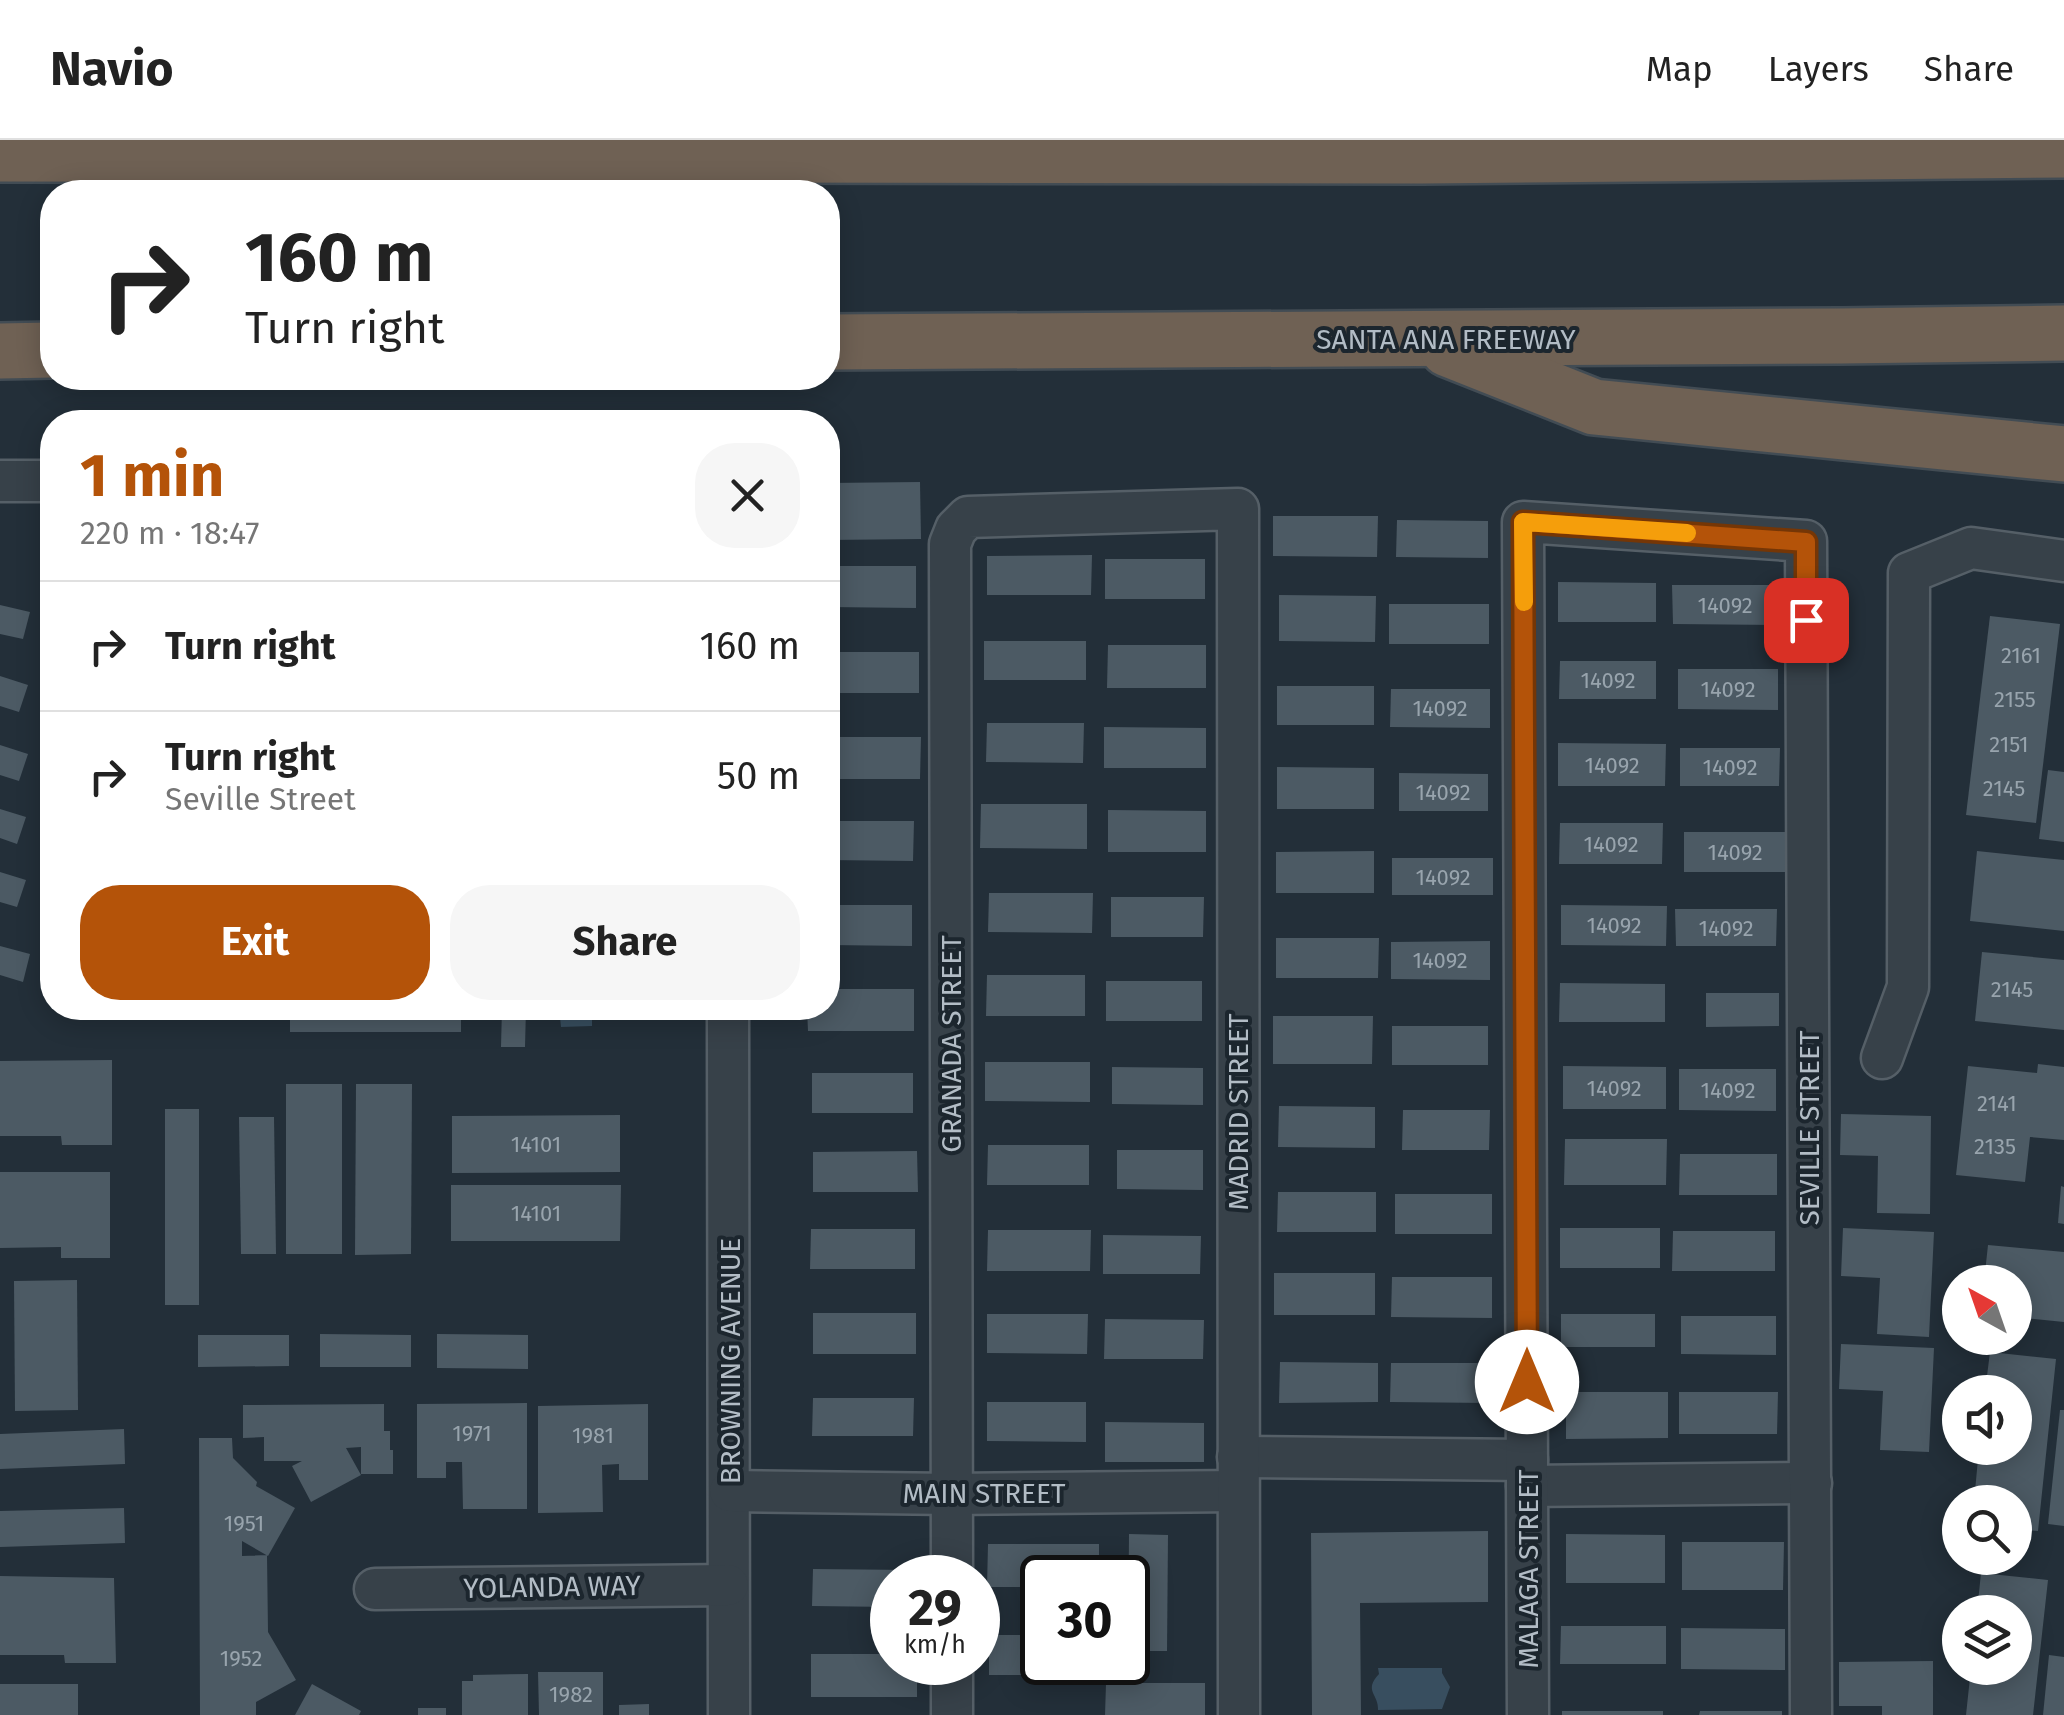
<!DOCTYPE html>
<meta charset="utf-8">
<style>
body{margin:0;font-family:"Fira Sans",sans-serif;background:#f6f6f6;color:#222;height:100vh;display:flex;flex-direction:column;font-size:38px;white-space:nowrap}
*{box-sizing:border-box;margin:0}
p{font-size:32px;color:#767676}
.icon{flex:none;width:55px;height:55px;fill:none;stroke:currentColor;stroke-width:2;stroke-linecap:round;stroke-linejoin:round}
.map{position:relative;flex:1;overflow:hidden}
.side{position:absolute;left:40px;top:270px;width:800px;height:610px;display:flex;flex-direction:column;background:#fff;border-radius:40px;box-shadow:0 5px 25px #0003}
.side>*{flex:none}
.top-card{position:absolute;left:40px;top:40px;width:800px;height:210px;border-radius:40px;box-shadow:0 5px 25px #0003;background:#fff;color:#222;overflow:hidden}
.needle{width:65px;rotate:320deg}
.buttons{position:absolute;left:1942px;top:1125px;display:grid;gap:20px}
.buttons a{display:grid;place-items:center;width:90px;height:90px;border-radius:50%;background:#fff;box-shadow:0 5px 25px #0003;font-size:50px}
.speed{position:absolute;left:870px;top:1415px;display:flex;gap:20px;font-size:50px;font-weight:700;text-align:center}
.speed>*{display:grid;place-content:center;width:130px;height:130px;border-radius:50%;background:#fff;box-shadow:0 5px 25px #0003;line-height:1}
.speed small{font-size:25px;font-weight:400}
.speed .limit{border:5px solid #111;border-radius:15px;background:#fff;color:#111}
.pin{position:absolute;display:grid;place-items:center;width:85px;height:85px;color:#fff;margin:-42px;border-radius:20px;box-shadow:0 5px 15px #0006}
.me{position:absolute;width:110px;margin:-55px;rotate:0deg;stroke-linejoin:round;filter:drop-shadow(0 0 8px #0008)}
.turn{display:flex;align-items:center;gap:35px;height:210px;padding:0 40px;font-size:45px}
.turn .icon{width:130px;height:130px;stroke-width:2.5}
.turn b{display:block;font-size:70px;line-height:85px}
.round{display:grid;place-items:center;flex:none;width:105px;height:105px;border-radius:40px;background:#f6f6f6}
.headline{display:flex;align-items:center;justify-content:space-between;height:170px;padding:0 40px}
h1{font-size:60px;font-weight:700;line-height:75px;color:#b45309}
.button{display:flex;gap:20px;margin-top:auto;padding:20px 40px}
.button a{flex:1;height:115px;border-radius:40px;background:#b45309;color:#fff;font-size:40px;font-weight:700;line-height:115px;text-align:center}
.button a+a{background:#f6f6f6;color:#222}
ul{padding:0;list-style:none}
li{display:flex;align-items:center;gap:30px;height:130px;padding:0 40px;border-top:2px solid #e0e0e0}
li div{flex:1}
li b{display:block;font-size:38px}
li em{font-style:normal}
header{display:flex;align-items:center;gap:60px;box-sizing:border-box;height:140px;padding:0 50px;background:#fff;border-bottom:2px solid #e0e0e0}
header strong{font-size:48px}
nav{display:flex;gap:55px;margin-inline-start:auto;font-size:35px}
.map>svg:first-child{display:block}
</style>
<header>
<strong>Navio</strong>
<nav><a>Map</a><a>Layers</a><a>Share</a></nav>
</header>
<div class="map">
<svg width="2064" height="1575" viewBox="0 0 2064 1575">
<rect width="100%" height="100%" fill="#232f39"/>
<!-- water -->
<g fill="#384e5f">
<path d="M559,868H592V886L561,887Z"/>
<path d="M1378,1528H1442V1533L1450,1547L1442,1569L1378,1570C1379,1554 1363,1551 1379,1534Z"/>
</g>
<!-- building -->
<g fill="#4c5a64">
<path d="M920,342L921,399L828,400V343Z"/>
<path d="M1273,376H1378L1377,417L1273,416Z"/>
<path d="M1397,380L1488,381V418L1396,417Z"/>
<path d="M1092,415L1091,455H987V416Z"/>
<rect x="1105" y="419" width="100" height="40"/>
<path d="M828,426H916V468L828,467Z"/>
<path d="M1558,442L1656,443V482H1558Z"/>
<path d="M1672,445H1777V485L1673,484Z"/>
<path d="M1279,455L1376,456L1375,502L1279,501Z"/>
<rect x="1389" y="464" width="100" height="40"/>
<path d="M0,465L30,472L23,499L0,494Z"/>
<path d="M1990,476L2060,484L2036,683L1966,675Z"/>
<rect x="984" y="501" width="102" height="39"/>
<path d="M1108,505H1206V548H1107Z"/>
<rect x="828" y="512" width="91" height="41"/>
<path d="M1560,521H1656V559H1559Z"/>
<path d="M52,523V547L45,525Z"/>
<path d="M1678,529H1778V570L1678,569Z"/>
<path d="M0,536L28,545L19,572L0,566Z"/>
<rect x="1277" y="546" width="97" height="39"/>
<path d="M1391,549H1490V588L1390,587Z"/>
<path d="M987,583H1084L1083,623L986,622Z"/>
<path d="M1104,587L1206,588V628H1104Z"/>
<path d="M828,597H921L920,639H828Z"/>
<path d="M1558,603L1666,604L1665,646H1558Z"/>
<path d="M0,605L28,614L19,641L0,635Z"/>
<path d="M52,606V634L44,609Z"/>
<path d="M1680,608H1780L1779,646H1680Z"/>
<path d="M1277,627L1374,628V669H1277Z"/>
<path d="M2048,630L2064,632V702L2039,699Z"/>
<path d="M1399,633L1488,634V671H1399Z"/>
<path d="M52,663V695L42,667Z"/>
<path d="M981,664H1087V709L980,708Z"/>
<path d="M0,669L26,677L17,704L0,698Z"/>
<path d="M1108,670L1206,671V712H1108Z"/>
<path d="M828,681H914L913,721L828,720Z"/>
<path d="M1560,683H1663L1662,724H1559Z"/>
<rect x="1684" y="692" width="103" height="40"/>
<path d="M1374,711V753H1276V712Z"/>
<path d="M1977,711L2064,720V791L1970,781Z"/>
<rect x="1392" y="718" width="101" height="37"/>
<path d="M0,732L26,740L17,767L0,762Z"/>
<path d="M52,738V765L44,741Z"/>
<path d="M989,753H1093L1092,793L988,792Z"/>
<path d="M1111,757H1204L1203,797H1111Z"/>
<path d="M828,765H912V806L828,805Z"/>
<path d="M1561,765L1667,766L1666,806L1561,805Z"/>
<path d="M1675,769H1777L1776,806H1676Z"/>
<path d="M1276,798H1379L1378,838H1276Z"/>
<path d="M1490,801V840L1391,839V802Z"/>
<path d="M0,806L30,814L23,842L0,835Z"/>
<path d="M52,810V837L44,813Z"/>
<path d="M1982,812L2064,820V890L1975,881Z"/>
<path d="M987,835H1085V876H986Z"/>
<rect x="1106" y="841" width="96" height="40"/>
<path d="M1560,843L1665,844V882H1559Z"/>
<path d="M828,849H914V891H808L807,868H828Z"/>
<path d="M1706,853H1779V886L1706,887Z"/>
<rect x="290" y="868" width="171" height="24"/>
<path d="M502,868H526L525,907H501Z"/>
<path d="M1273,876H1373L1372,924H1273Z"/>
<rect x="1392" y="886" width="96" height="39"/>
<path d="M112,920V1005H62L61,996H0V921Z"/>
<path d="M985,922H1090V962L985,961Z"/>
<path d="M2038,924L2064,927V1000L2030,997L2025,1042L1956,1035L1968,926L2037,933Z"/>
<path d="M1563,926L1666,927V969H1563Z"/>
<path d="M1112,927L1203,928V965L1112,964Z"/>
<path d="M1679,929H1776V971L1679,970Z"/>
<rect x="812" y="933" width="101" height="40"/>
<rect x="286" y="944" width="56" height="170"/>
<path d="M356,944H412L411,1114L355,1115Z"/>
<path d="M1279,966L1375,967V1008L1278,1007Z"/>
<rect x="165" y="969" width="34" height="196"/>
<path d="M1403,970H1490L1489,1010H1402Z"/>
<path d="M1841,974L1931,976L1930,1074L1877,1073L1878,1016L1840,1015Z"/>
<path d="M620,975V1032L452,1033V976Z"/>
<path d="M239,977H274L276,1114H241Z"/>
<path d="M1565,999H1667L1666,1045H1564Z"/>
<path d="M988,1005H1089V1045H987Z"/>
<path d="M1117,1010H1203V1050L1117,1049Z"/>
<path d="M917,1011L918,1052H813V1012Z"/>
<path d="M1680,1014H1777V1055H1679Z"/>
<path d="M0,1032H110V1118H61V1107L0,1108Z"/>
<path d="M451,1045H621L620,1101H451Z"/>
<path d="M2061,1046L2064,1047V1084L2058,1083Z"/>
<path d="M1278,1052H1376V1092H1277Z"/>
<rect x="1395" y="1054" width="97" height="40"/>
<rect x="1560" y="1088" width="100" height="40"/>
<path d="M1843,1088L1934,1092L1929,1197L1877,1194L1880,1138L1841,1136Z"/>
<path d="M811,1089H915V1129H810Z"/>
<path d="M988,1090H1091L1090,1131H987Z"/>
<path d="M1673,1091H1775V1131H1672Z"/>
<path d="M1103,1095L1201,1096L1200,1134H1103Z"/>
<path d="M1988,1105L2064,1112V1182L2015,1177V1142H1984Z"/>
<rect x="1274" y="1133" width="101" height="42"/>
<path d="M1392,1137H1492V1178L1391,1177Z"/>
<path d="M77,1140L78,1270L15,1271L14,1141Z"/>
<rect x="813" y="1173" width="103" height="41"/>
<path d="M987,1174H1088L1087,1214L987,1213Z"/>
<rect x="1561" y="1174" width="94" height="33"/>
<path d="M1681,1176H1776V1215L1681,1214Z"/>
<path d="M1105,1179L1204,1180L1203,1219H1104Z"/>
<path d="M320,1194L411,1195V1227H320Z"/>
<path d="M437,1194L528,1195V1229L437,1228Z"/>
<path d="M198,1195H289V1226L198,1227Z"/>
<path d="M1841,1204L1934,1208L1929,1312L1880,1310L1883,1251L1839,1249Z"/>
<path d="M1990,1212L2056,1219L2038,1391L2015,1389V1362H1974L1979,1308H2015V1252H1985Z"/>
<path d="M1280,1222L1378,1223V1262L1279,1263Z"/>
<path d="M1391,1223H1490V1263L1390,1262Z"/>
<path d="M1566,1252H1668V1298L1566,1299Z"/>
<path d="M1679,1252H1778L1777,1294H1679Z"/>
<path d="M813,1258H914L913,1296H812Z"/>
<path d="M987,1262H1086V1302L987,1301Z"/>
<path d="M527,1263V1369H463L462,1322H446V1338H417V1264Z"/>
<path d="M384,1264V1291H390V1310H393V1334H361V1307L346,1308L361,1335L311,1362L292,1326L302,1321H264V1297L243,1298V1265Z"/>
<path d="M648,1264V1340H619V1324L602,1325L603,1372L538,1373V1266Z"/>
<path d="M2060,1270H2064V1386L2048,1384Z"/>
<path d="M1105,1282L1204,1283V1322H1105Z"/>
<path d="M124,1289L125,1324L0,1329V1294Z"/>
<path d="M199,1298H232L233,1318L257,1342L256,1346L295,1368L268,1416L242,1401V1416L267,1415L268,1492L296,1540L256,1562V1575H200Z"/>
<path d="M124,1368L125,1403L0,1407V1371Z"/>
<path d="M1488,1391V1462L1360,1463L1361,1575H1312L1311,1393Z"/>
<path d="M1129,1394L1168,1395L1167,1511H1128Z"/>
<path d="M1566,1394L1665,1395V1443H1566Z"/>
<path d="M1682,1402H1784L1783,1450H1682Z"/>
<path d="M988,1404H1099V1438H1042V1447H987Z"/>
<path d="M813,1429L913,1430V1438H892V1467L812,1466Z"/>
<path d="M1981,1433L2048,1440L2033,1575H1966L1971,1528H2015V1472H1977Z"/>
<path d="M0,1436L114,1438L116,1523H65L64,1515H0Z"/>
<path d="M1561,1486H1666V1524H1560Z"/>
<path d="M1681,1488L1785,1489V1530L1681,1529Z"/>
<path d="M989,1495H1042V1522H1092V1535H989Z"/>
<path d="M811,1514H892V1522H917V1557H811Z"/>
<path d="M2049,1515L2064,1517V1575H2043Z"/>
<path d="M1933,1521V1575H1882V1566H1839V1522Z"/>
<path d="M538,1532H603V1575H539Z"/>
<path d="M528,1534V1575H462V1541H473V1535Z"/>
<path d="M1106,1543H1205V1575H1105Z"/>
<rect x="0" y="1544" width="78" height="31"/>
<path d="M312,1544L361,1571L359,1575H295Z"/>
<path d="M649,1564V1575H619V1565Z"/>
<rect x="418" y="1568" width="28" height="7"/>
<rect x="1562" y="1571" width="101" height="4"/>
<path d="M1700,1571H1782V1575H1699Z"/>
</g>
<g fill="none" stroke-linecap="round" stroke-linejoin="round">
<!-- minor casing -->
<g stroke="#555f67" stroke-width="45">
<g id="minor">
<path d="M0,341H52"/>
<path d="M728,868L729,1575"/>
<path d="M1882,918L1908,847L1909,433L1971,408L2064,421"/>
<path d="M1238,1317L1527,1320"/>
<path d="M1527,1346L1811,1343"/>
<path d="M730,1351L952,1354L1238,1351"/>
<path d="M952,1438L950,404L956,389L968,377L1238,369L1239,1575"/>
<path d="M375,1449L728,1445"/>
<path d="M952,1522V1575"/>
<path d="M1528,1575L1523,382L1806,401L1811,1575"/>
</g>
</g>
<!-- highway casing -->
<g stroke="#424c54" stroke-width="60">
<g id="highway">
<path d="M0,14L1422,16L2064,10"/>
<path d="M828,202L1840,196L2064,193"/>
<path d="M1448,209L1594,267L2064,314"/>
<path d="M0,211L52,210"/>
</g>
</g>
<!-- minor -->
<use href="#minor" stroke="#374149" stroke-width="40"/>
<!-- highway -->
<use href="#highway" stroke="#6f6154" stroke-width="55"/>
</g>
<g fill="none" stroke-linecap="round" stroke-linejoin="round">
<!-- route casing -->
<g stroke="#753606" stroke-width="25">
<path id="route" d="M1527,1242L1523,382L1806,402V480"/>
</g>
<!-- route -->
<use href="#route" stroke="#b45309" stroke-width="18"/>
<!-- slow -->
<path stroke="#f59e0b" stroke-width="18" d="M1524,462L1523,382L1687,393"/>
</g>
<g text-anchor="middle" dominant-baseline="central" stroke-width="8" stroke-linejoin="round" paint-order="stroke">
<!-- number labels -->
<g font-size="22" fill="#98a4ad">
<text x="1725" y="465">14092</text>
<text x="2021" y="515">2161</text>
<text x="1608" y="540">14092</text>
<text x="1728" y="549">14092</text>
<text x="2015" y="559">2155</text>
<text x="1440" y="568">14092</text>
<text x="2009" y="604">2151</text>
<text x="1612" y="625">14092</text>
<text x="1730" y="627">14092</text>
<text x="2004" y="648">2145</text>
<text x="1443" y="652">14092</text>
<text x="1611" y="704">14092</text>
<text x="1735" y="712">14092</text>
<text x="1443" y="737">14092</text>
<text x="1614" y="785">14092</text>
<text x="1726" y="788">14092</text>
<text x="1440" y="820">14092</text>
<text x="2012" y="849">2145</text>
<text x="1614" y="948">14092</text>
<text x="1728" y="950">14092</text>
<text x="1997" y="963">2141</text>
<text x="536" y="1004">14101</text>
<text x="1995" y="1006">2135</text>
<text x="536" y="1073">14101</text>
<text x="472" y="1293">1971</text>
<text x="593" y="1295">1981</text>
<text x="244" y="1383">1951</text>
<text x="241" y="1518">1952</text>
<text x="571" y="1554">1982</text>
</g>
<!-- street labels -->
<g font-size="28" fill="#b2bcc5" stroke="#1c262e">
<text x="1446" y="199">SANTA ANA FREEWAY</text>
<text transform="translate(951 904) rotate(-90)">GRANADA STREET</text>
<text transform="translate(1238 972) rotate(-90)">MADRID STREET</text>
<text transform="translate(1809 988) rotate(-90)">SEVILLE STREET</text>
<text transform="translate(730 1221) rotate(-90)">BROWNING AVENUE</text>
<text x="984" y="1353">MAIN STREET</text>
<text transform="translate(1528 1429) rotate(-90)">MALAGA STREET</text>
<text transform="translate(552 1447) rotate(-1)">YOLANDA WAY</text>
</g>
</g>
</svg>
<div class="buttons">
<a><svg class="needle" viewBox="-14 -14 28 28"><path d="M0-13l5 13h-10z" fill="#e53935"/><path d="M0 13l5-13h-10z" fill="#767676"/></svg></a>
<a><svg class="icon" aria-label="sound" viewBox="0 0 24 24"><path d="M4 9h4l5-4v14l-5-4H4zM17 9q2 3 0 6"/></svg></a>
<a><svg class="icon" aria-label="search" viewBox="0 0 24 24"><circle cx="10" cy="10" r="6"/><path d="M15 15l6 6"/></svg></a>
<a><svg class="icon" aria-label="layers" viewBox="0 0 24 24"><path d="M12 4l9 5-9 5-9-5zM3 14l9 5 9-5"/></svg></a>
</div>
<div class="speed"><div>29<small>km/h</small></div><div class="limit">30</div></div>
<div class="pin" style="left:1806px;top:480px;background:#d93025"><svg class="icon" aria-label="arrive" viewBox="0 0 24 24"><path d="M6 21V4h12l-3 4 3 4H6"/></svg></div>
<svg class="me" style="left:1527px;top:1242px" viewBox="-20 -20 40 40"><circle r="19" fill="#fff"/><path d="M0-13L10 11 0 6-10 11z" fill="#b45309"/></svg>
<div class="top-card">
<div class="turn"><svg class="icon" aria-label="right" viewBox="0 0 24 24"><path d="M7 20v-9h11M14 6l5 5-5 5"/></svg><div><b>160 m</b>Turn right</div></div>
</div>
<section class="side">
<div class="headline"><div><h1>1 min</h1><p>220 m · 18:47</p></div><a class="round"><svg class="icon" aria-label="close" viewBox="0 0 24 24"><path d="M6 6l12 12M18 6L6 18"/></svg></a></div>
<ul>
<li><svg class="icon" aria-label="right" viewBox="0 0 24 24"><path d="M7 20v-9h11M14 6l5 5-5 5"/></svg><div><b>Turn right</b></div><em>160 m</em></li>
<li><svg class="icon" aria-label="right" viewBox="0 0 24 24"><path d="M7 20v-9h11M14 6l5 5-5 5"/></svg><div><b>Turn right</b><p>Seville Street</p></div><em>50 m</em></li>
</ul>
<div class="button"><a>Exit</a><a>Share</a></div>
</section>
</div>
